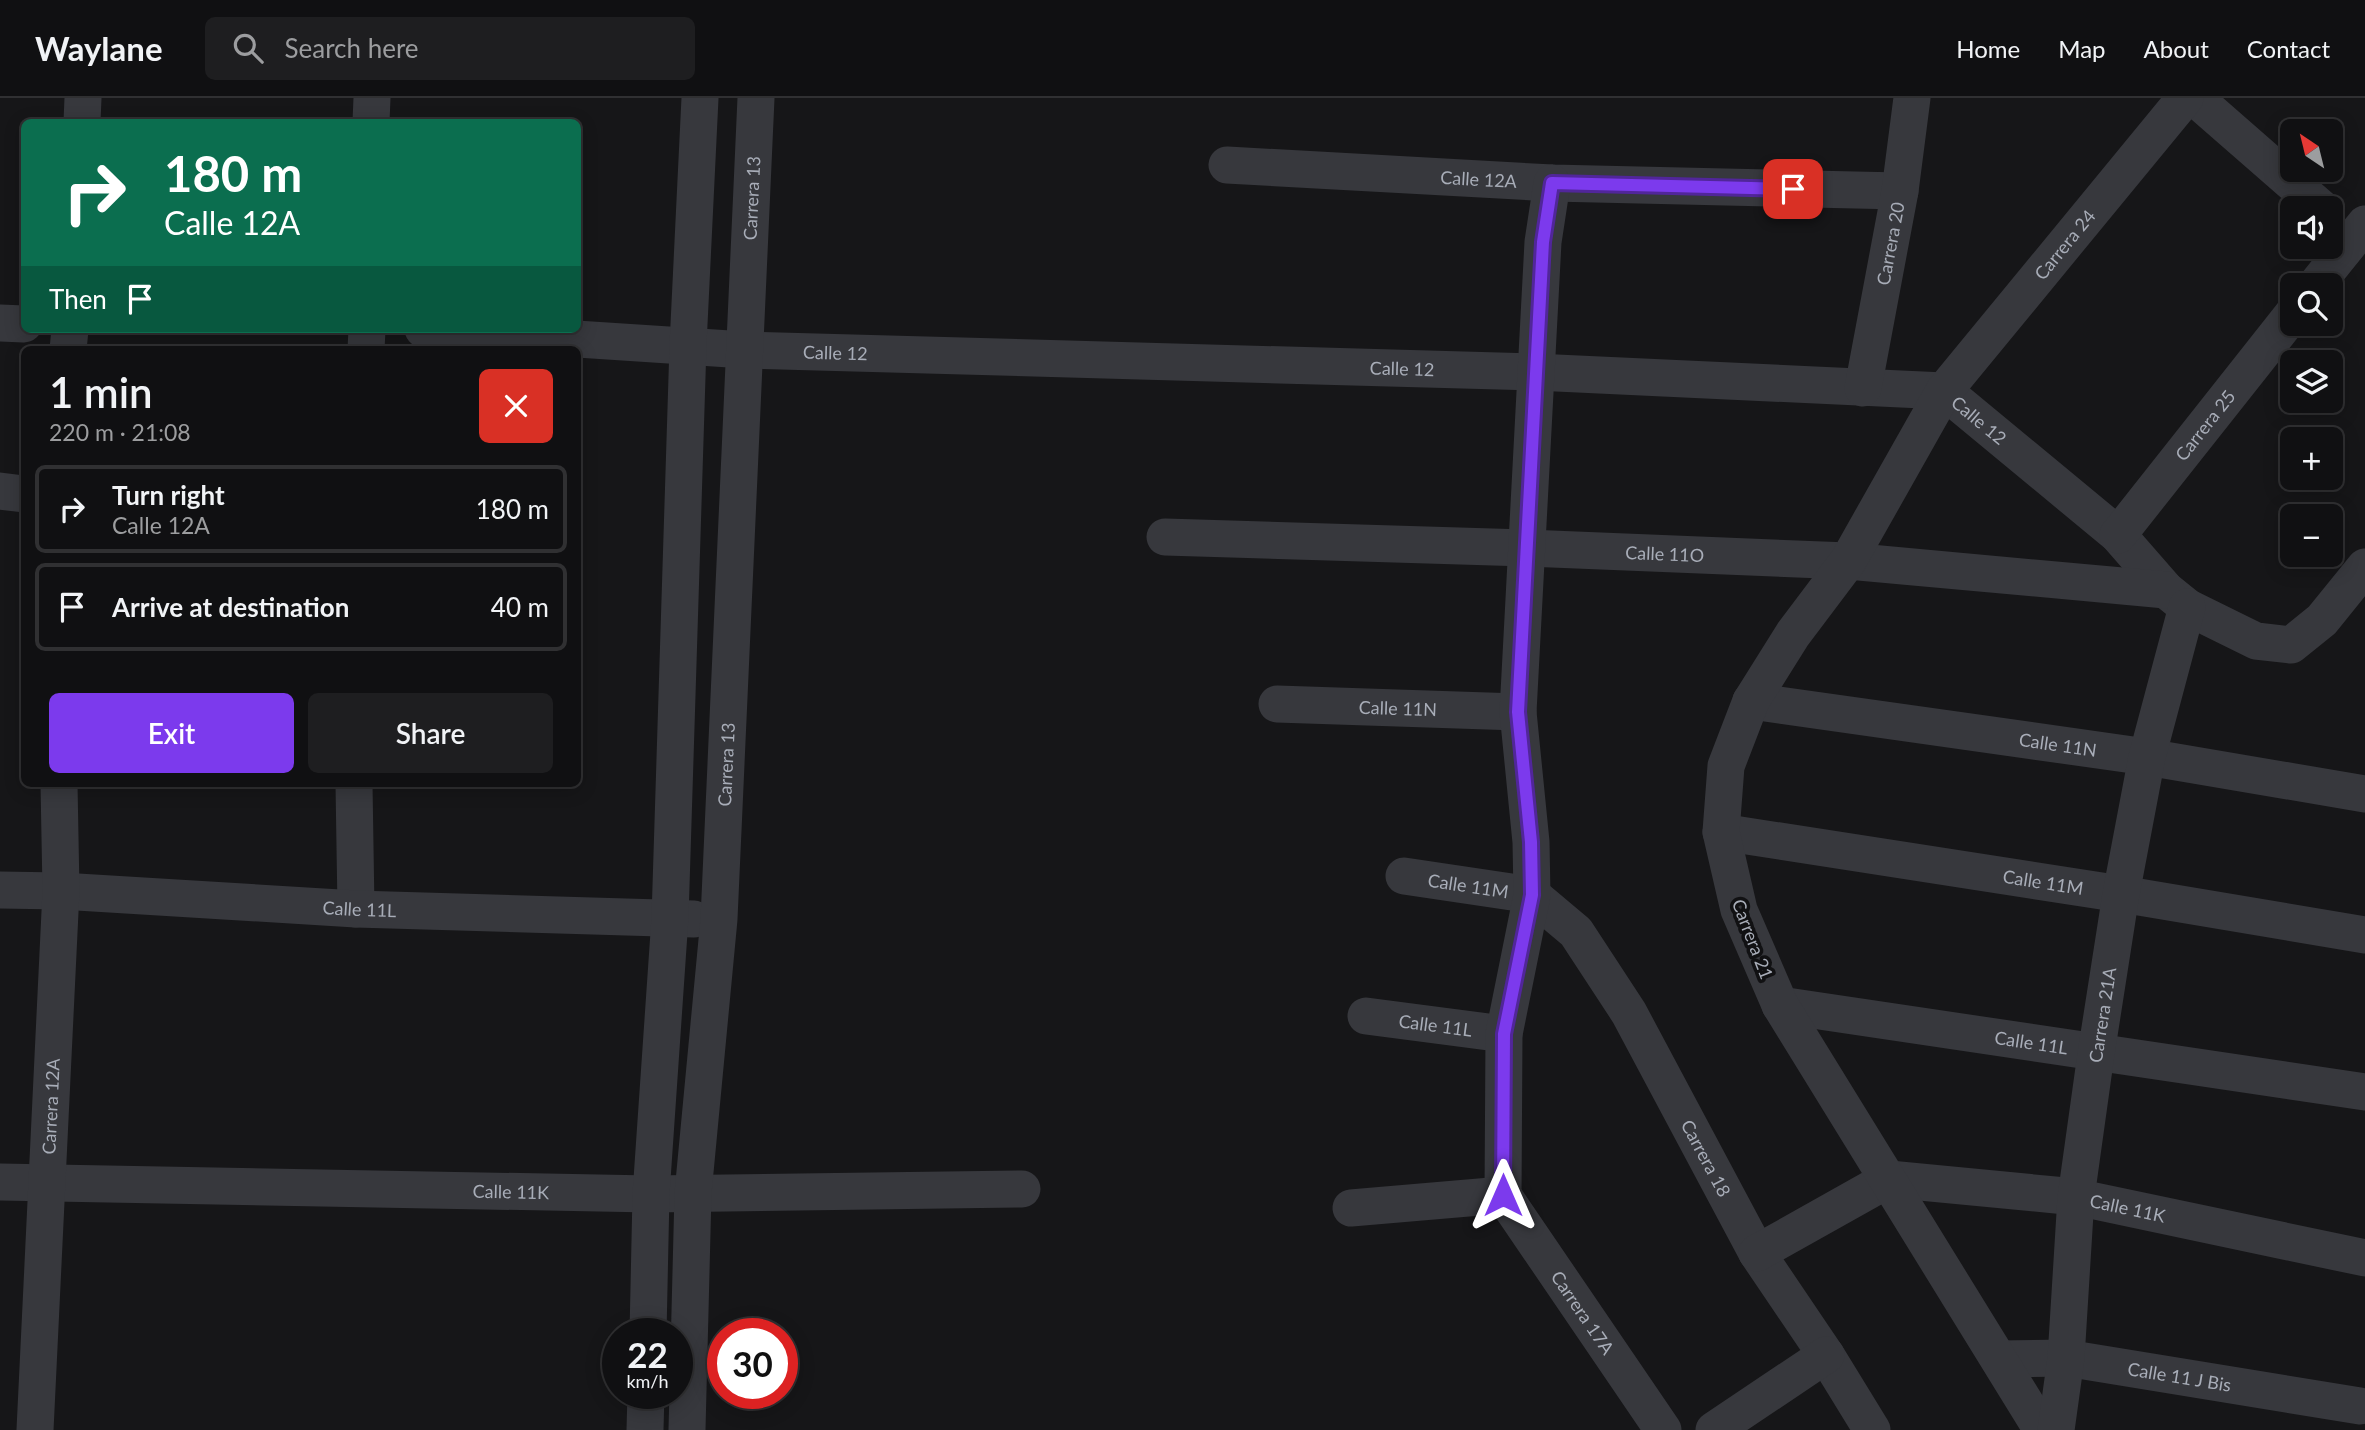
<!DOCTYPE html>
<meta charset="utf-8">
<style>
body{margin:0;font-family:Lato,sans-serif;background:#1e1e20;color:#f1f3f6;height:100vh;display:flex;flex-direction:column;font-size:26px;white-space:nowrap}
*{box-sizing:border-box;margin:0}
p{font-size:23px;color:#9c9d9f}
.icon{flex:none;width:38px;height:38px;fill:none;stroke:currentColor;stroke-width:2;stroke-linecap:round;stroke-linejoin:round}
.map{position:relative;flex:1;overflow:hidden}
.drawer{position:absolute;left:21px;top:248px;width:560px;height:441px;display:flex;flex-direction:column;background:#101012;border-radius:10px;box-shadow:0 4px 18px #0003,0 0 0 2px #303032}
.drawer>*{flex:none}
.guide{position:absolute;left:21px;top:21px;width:560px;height:214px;border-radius:10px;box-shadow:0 4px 18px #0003,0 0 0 2px #303032;background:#0b6e4f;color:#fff;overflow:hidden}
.needle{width:46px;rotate:325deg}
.controls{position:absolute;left:2280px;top:21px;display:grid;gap:14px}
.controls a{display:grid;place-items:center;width:63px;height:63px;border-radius:10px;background:#101012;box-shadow:0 4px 18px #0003,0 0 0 2px #303032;font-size:35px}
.speed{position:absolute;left:602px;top:1220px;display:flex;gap:14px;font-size:35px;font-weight:700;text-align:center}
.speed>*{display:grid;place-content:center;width:91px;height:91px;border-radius:50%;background:#101012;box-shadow:0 4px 18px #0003,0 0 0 2px #303032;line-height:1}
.speed small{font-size:18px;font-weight:400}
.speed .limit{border:10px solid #d22;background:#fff;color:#111}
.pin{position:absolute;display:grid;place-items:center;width:60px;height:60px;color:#fff;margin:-30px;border-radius:14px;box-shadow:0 4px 10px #0006}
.me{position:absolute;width:77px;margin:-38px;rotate:0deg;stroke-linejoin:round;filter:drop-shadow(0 0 5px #0008)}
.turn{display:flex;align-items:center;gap:24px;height:147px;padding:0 28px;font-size:32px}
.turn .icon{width:91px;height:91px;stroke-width:2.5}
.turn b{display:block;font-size:49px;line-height:60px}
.then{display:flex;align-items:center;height:66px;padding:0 28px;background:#0003;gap:14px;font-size:26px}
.round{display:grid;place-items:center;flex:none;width:74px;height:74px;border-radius:10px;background:#1e1e20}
.headline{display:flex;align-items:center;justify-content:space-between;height:119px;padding:0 28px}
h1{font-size:42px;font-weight:600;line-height:52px}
.cta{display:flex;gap:14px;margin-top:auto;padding:14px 28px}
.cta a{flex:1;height:80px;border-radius:10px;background:#7c3aed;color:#fff;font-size:28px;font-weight:600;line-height:80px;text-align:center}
.cta a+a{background:#1e1e20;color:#f1f3f6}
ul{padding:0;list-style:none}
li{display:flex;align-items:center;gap:21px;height:88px;margin:0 14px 10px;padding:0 14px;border:4px solid #303032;border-radius:10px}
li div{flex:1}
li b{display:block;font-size:26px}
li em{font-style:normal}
header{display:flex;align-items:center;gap:42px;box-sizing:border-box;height:98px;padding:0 35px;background:#101012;border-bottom:2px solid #303032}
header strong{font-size:33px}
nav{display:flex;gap:38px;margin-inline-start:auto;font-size:24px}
.search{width:490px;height:63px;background:#1e1e20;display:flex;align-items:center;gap:18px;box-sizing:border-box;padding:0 24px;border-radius:10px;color:#9c9d9f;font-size:26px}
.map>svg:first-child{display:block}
</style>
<header>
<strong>Waylane</strong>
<div class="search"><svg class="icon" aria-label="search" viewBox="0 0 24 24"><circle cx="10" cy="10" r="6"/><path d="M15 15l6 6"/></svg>Search here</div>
<nav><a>Home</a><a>Map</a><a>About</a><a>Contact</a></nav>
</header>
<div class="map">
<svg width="2365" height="1332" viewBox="0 0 2365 1332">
<rect width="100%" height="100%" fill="#161618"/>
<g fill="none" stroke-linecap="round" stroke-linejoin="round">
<!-- minor -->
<g stroke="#37383d" stroke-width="37">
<path d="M2195,0L2321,110"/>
<path d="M82,24L83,0"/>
<path d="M371,24L372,0"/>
<path id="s1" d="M1227,67L1552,85L1900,93"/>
<path d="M2316,187L2365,126"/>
<path d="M0,225L24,226"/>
<path id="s2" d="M423,231L745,252L1535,274L1944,293L2118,437L2166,492L2187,509L2256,543L2291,547L2322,522L2365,469"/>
<path d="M68,252L70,231"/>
<path d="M366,252L367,231"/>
<path id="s3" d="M1863,290L1900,93L1912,0"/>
<path d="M0,393L24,396"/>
<path id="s4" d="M2118,437L2292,217"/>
<path id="s5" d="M1165,439L1527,450L1848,463L2166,492"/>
<path id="s6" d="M1751,603L2147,659L2365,696"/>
<path id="s7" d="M1277,606L1518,614"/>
<path d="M354,686L356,811"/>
<path id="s8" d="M1721,734L2121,796L2365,837"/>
<path id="s9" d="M1404,778L1532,797L1576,834L1629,915L1757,1155L1826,1257L1872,1332"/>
<path id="s10" d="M0,792L61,793L356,811L694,821"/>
<path id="s11" d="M1780,907L2365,994"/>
<path id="s12" d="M1366,918L1504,936"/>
<path id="s13" d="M0,1084L651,1096L1022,1091"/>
<path d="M1503,1097L1504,936L1532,797L1531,744L1518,614L1543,144L1552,85"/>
<path id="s14" d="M1503,1097L1663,1332"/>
<path d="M1351,1110L1503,1097"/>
<path id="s15" d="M1757,1155L1889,1081L2076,1099L2365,1160"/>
<path d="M648,1236L651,1096L670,820L688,247L700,0"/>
<path id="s16" d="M1999,1261L2066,1260L2360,1308"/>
<path id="s17" d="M35,1332L61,793L59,686"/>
<path d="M645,1332L646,1295"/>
<path id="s18" d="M687,1332L693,1095L719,821L756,0"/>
<path d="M1714,1332L1826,1257"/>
<path id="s19" d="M2042,1332L1780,907L1739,812L1721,734L1726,668L1751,603L1793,536L1848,463L1944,293L2185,0"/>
<path id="s20" d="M2056,1332L2066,1260L2076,1099L2096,956L2121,796L2147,659L2187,509"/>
</g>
</g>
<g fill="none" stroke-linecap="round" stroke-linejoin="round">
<!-- route casing -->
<g stroke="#51269a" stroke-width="18">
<path id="route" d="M1503,1097L1504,936L1532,797L1531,744L1518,614L1543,144L1552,85L1793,91"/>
</g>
<!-- route -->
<use href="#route" stroke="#7c3aed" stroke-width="12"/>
</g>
<g text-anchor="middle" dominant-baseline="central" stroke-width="7" stroke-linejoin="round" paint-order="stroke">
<!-- street labels -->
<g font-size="18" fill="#a8adb8" stroke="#111113">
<text stroke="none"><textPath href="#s1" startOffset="252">Calle 12A</textPath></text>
<text stroke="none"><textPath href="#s18" startOffset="1234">Carrera 13</textPath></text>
<text stroke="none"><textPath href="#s3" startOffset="147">Carrera 20</textPath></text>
<text stroke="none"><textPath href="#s19" startOffset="1374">Carrera 24</textPath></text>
<text stroke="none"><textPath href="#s2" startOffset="413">Calle 12</textPath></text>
<text stroke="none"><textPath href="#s2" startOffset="980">Calle 12</textPath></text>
<text stroke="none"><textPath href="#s2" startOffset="1568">Calle 12</textPath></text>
<text stroke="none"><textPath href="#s4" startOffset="140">Carrera 25</textPath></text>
<text stroke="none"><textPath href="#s5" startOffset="500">Calle 11O</textPath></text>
<text stroke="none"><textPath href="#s7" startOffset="121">Calle 11N</textPath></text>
<text stroke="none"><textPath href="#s6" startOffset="310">Calle 11N</textPath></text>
<text stroke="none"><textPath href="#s18" startOffset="667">Carrera 13</textPath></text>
<text stroke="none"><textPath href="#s8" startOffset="326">Calle 11M</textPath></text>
<text stroke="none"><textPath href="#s9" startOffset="65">Calle 11M</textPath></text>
<text stroke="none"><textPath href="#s10" startOffset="360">Calle 11L</textPath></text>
<text transform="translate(1753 841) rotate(69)">Carrera 21</text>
<text stroke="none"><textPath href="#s20" startOffset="418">Carrera 21A</textPath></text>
<text stroke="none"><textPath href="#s12" startOffset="70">Calle 11L</textPath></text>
<text stroke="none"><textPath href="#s11" startOffset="254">Calle 11L</textPath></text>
<text stroke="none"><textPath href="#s17" startOffset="324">Carrera 12A</textPath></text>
<text stroke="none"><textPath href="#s9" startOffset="448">Carrera 18</textPath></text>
<text stroke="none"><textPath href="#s13" startOffset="511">Calle 11K</textPath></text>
<text stroke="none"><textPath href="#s15" startOffset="392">Calle 11K</textPath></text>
<text stroke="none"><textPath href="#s14" startOffset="142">Carrera 17A</textPath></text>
<text stroke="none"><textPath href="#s16" startOffset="182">Calle 11 J Bis</textPath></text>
</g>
</g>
</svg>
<div class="controls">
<a><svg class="needle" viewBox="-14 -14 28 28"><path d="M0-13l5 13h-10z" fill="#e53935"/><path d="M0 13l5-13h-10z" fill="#9c9d9f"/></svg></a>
<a><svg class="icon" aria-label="sound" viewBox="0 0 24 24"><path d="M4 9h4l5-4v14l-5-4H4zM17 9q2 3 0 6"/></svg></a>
<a><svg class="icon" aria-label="search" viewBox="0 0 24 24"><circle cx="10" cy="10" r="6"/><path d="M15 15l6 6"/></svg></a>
<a><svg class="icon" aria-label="layers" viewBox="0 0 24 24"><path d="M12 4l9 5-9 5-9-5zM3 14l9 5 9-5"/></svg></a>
<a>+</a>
<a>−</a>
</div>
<div class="speed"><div>22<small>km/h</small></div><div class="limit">30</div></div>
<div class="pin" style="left:1793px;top:91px;background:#d93025"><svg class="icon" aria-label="arrive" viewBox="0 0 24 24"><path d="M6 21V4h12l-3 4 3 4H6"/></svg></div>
<svg class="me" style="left:1503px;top:1097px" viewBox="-20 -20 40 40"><path d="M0-17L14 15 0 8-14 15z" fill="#7c3aed" stroke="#fff" stroke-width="4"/></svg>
<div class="guide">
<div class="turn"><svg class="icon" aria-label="right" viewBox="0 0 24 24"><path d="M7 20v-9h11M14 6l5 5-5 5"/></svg><div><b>180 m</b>Calle 12A</div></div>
<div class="then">Then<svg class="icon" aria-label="arrive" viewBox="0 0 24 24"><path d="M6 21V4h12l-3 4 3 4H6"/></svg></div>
</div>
<section class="drawer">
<div class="headline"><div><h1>1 min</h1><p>220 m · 21:08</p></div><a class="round" style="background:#d93025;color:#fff"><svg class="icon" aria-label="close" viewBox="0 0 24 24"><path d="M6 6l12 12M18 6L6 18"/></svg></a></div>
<ul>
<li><svg class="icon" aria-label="right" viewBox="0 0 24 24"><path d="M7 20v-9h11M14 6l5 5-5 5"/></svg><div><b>Turn right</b><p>Calle 12A</p></div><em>180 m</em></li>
<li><svg class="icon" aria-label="arrive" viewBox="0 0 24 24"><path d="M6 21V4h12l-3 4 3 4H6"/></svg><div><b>Arrive at destination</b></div><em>40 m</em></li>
</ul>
<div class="cta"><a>Exit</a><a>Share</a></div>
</section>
</div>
